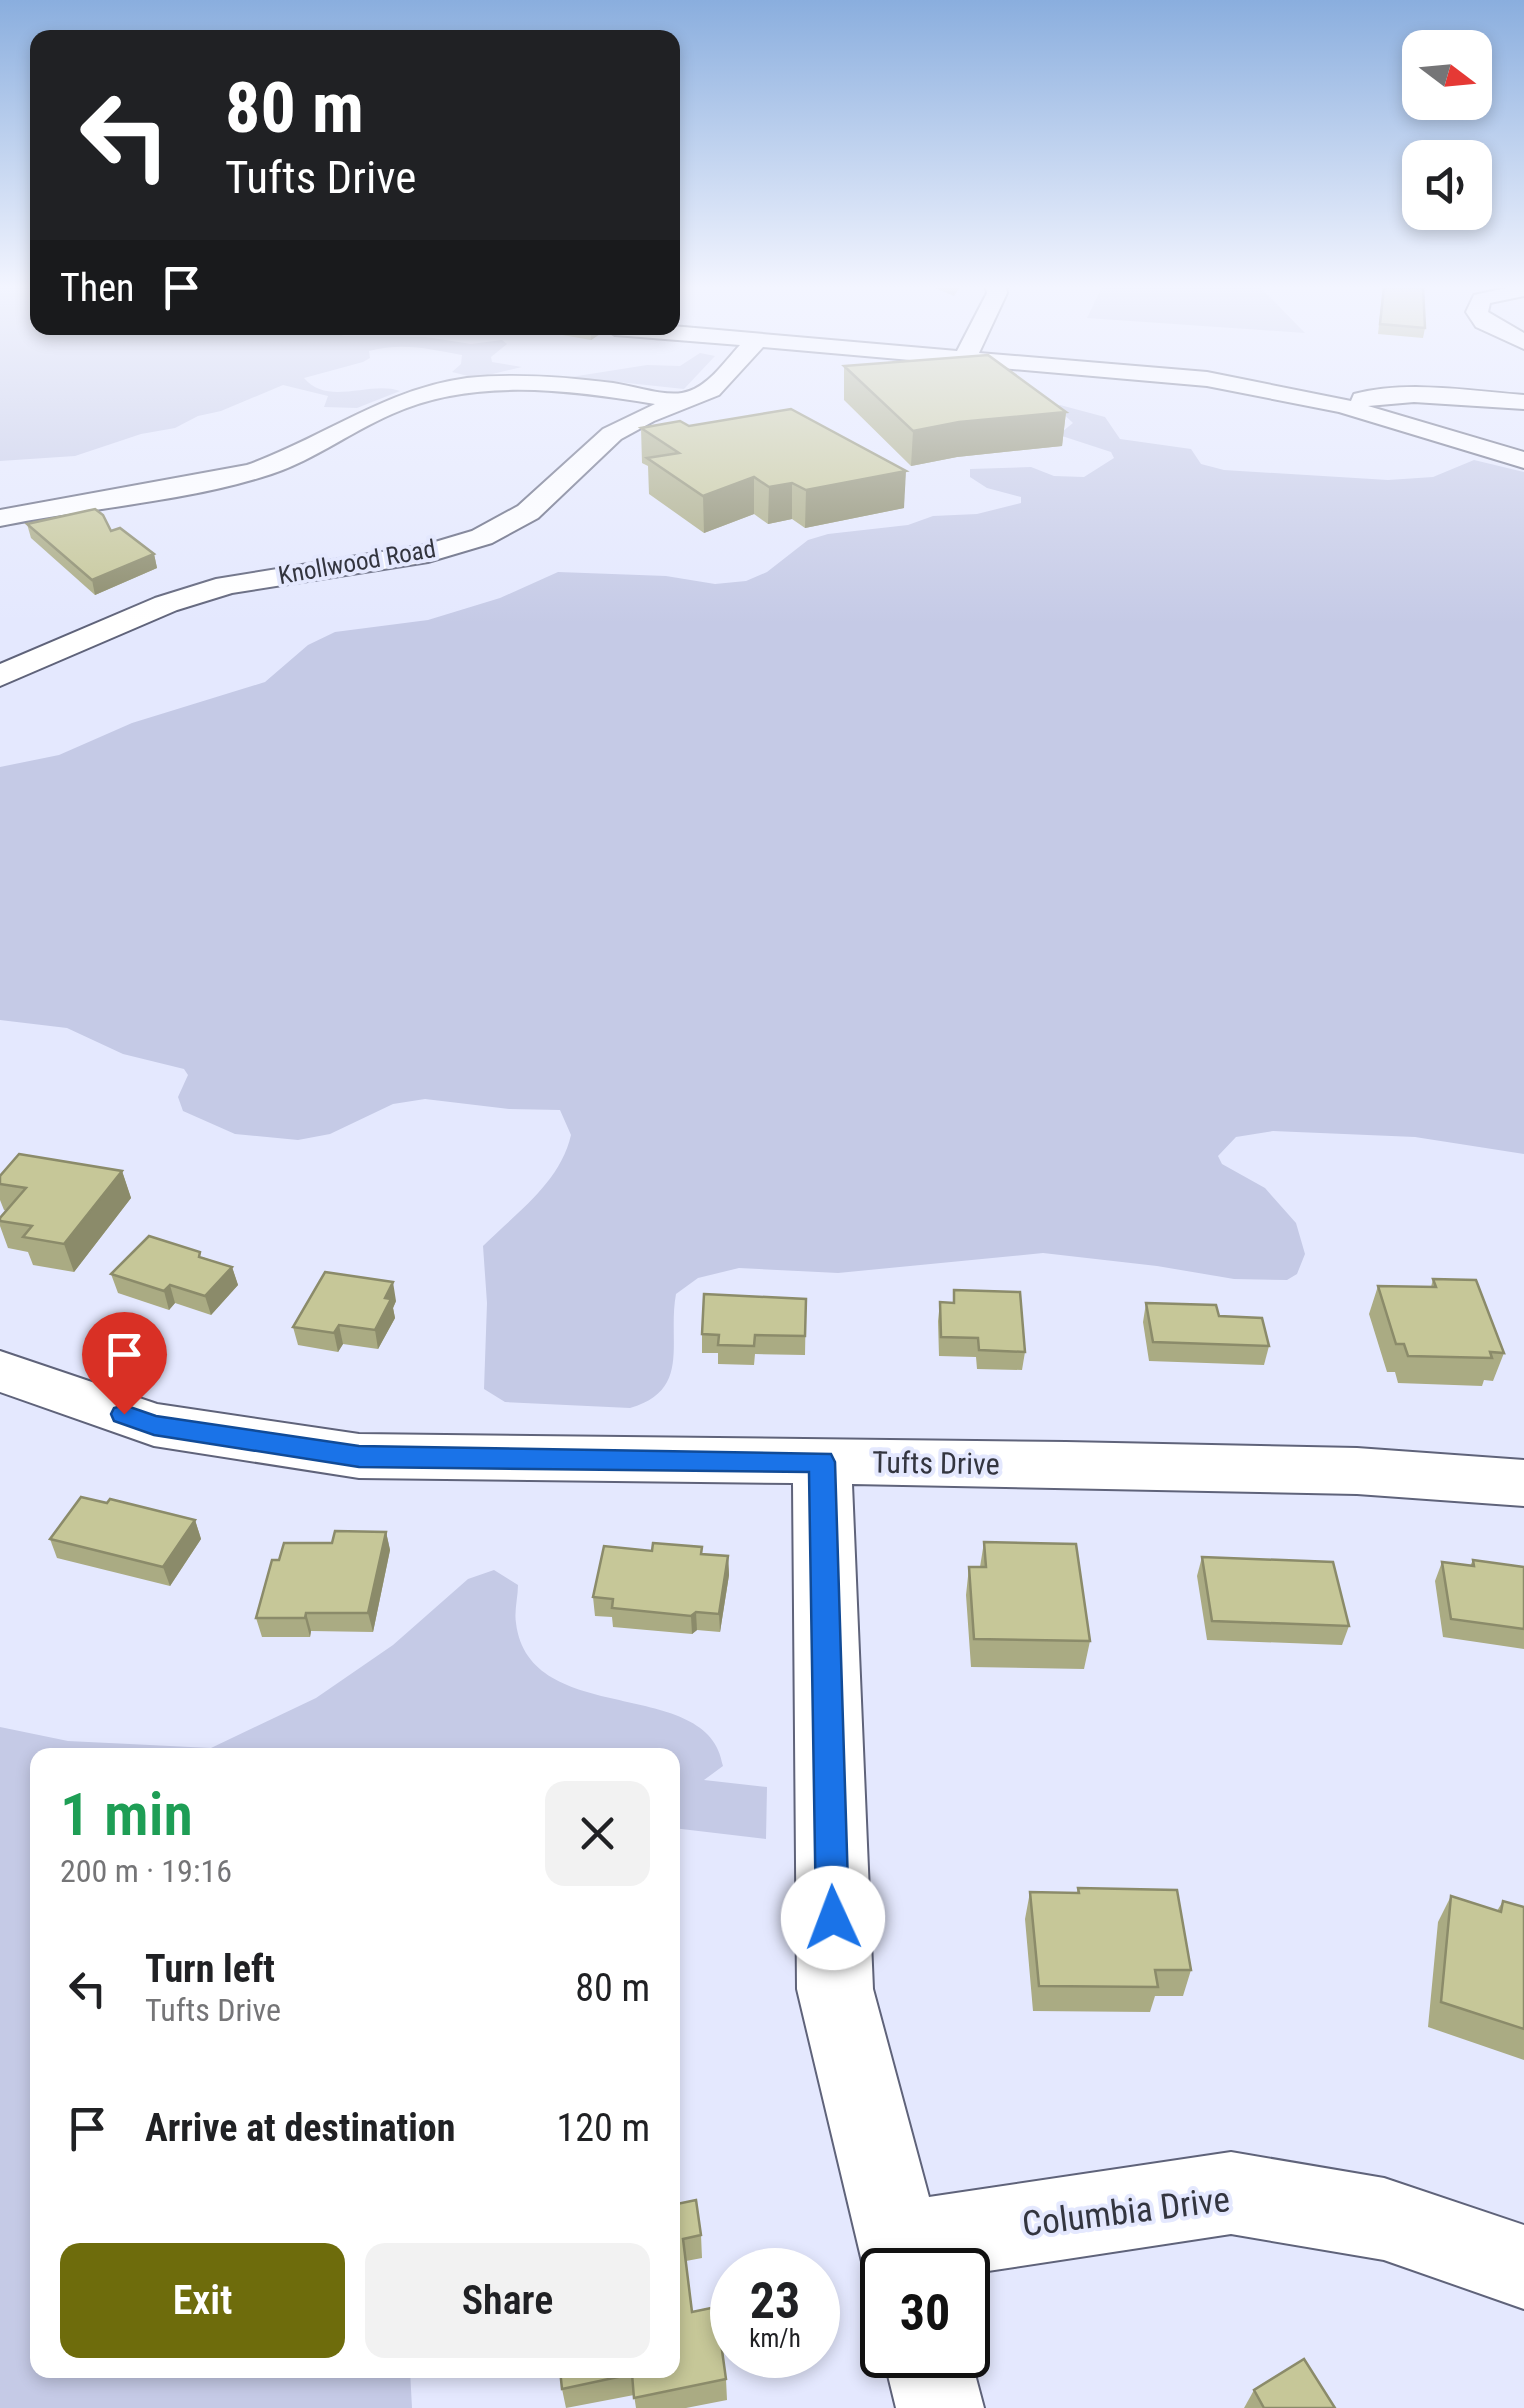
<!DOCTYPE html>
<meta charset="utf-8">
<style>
body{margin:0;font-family:"Roboto Condensed",sans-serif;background:#f2f2f2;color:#202124;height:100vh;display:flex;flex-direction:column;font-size:38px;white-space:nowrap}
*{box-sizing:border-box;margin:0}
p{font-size:32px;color:#757577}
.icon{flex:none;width:55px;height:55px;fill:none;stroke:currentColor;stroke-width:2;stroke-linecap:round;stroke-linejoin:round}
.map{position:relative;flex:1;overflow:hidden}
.details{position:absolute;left:30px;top:1748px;width:650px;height:630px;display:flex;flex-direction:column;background:#fff;border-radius:20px;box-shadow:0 5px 15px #0003}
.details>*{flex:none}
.top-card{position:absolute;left:30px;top:30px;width:650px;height:305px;border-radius:20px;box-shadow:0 5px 15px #0003;background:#202124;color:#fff;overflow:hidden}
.needle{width:65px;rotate:106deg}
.tools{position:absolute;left:1402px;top:30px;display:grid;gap:20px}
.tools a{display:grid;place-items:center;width:90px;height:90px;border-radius:20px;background:#fff;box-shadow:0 5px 15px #0003;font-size:50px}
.speed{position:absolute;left:710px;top:2248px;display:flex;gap:20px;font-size:50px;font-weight:700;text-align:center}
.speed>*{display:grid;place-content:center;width:130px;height:130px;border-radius:50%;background:#fff;box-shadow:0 5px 15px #0003;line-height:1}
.speed small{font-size:25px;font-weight:400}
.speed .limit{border:5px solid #111;border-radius:15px;background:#fff;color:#111}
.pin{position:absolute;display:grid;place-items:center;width:85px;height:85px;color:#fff;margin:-102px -42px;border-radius:50% 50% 50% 0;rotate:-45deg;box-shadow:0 0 10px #0007}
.pin .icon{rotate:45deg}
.me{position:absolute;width:110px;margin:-55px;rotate:358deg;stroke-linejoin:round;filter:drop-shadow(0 0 8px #0008)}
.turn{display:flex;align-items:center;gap:35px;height:210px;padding:0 30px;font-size:45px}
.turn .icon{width:130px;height:130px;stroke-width:2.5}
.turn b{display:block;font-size:70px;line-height:85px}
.then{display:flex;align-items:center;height:95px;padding:0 30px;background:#0003;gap:20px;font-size:38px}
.round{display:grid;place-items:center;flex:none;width:105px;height:105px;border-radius:20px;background:#f2f2f2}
.summary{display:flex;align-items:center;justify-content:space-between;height:170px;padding:0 30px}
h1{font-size:60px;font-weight:600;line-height:75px;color:#1e9e55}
.primary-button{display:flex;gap:20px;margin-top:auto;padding:20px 30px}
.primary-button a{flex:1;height:115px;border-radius:20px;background:#6e6c0c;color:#fff;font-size:40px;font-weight:600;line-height:115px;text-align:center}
.primary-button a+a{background:#f2f2f2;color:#202124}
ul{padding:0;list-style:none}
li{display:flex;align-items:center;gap:30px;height:140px;padding:0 30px}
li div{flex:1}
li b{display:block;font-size:38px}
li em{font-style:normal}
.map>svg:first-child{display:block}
</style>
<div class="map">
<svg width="1524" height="2408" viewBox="0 0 1524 2408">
<rect width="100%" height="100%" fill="#e4e8fe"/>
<!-- green -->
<g fill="#c5cae6">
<path d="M0,287H37L38,328H259L292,334L310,328H339L335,333L344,336L426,337L471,344L502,340L507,344L491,357L492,362L522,367L476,378L452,372L461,364L462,355C428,349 404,342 369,351L370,358L363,362L304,378C328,407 370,380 400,391L357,408L324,407L328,396L283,385L221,411L198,416L175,428L141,434L75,456L0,461Z"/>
<path d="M1102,287H1260L1305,333L1087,318Z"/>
<path d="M700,353L715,356L684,389L571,377L647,365L680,366Z"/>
<path d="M1060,405L1105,417L1120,439L1191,449L1201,464L1224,470L1388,480L1433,477L1474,460L1524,472V1154L1415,1137L1273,1131L1236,1137L1218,1156L1222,1164L1265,1188L1296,1223L1305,1254L1297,1274L1287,1280L1234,1279L1157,1266L1043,1253L838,1273L739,1268L698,1278L676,1294C667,1342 692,1390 630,1408L505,1402L484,1389L487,1303L483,1246C516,1213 560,1183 571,1135L560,1110L509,1109L425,1099L393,1104L330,1134L298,1140L235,1134L183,1111L178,1097L188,1075L184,1069L123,1054L67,1028L0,1020V767L59,755L132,723L265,682L308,645L335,632L428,620L500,598L558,572L666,576L715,584L746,581L767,572L808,540L828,534L908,525L933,516L977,514L1021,503V497L987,488L970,477V469L1031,467L1054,476L1084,477L1114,458L1111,452L1062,436L1063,431L1073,423L1056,407Z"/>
<path d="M494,1570L518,1585C518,1597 514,1611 516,1623C529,1730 710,1674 723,1766L704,1780L767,1787L766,1839L673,1828L672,1755H38V2370H410L412,2408H0V1727L68,1741L211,1748L316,1698L393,1645L468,1579Z"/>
</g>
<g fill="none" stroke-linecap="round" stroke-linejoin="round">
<!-- minor casing -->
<g stroke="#5f637a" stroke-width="4">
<g id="minor">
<path d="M986,287H1006L1007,293L979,353L1207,372L1351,401L1354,394C1408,380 1469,391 1524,395V409L1414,402L1368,406L1524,452V468L1339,412L1207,386L763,347L719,395L654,421L621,439L538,518L492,543L428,562L232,593L177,610L0,686V664L155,598L216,579L425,545L472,531L518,506L603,429L655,404C569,390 473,377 392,414C348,433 309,464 262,477C177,503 87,508 0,526V510L247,465C323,438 385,389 467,378C516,373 565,377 613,383C634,386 662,396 682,393C707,389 724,362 740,345L615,335L604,328L672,326L957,351L987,293Z"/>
<path d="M1511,287H1524V296L1490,303L1488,312L1524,333V349L1476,327L1466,312L1474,295Z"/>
<path d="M0,1351L157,1404L359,1434L1066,1442L1357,1448L1524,1460V1506L1357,1494L852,1484L873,1989L929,2197L1231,2152L1384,2178L1524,2225V2309L1384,2260L1231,2234L968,2274V2270H882V2302L876,2300L864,2270L797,1989L793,1483L359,1478L154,1446L0,1392Z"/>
<path d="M968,2348L984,2408H896L883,2355H968Z"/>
</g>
</g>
<!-- minor -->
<use href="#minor" fill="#fff" fill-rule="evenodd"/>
</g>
<!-- wall -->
<g fill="#aaab83">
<path d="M933,287H960L954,296Z"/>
<path d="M1383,287H1423L1425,328L1423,338L1378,334Z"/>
<path d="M406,328H451L434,334Z"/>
<path d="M550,328H602L603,332L591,340L551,333Z"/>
<path d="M844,366L1066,412L1062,446L957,457L911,466L844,400Z"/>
<path d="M689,426L904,508L805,528L792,519L768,524L754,514L704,533L649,494L648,466L642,463L641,428Z"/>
<path d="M27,524L111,531L154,554L157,568L95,595L31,538Z"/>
<path d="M122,1171L131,1198L74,1272L33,1265L28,1252L8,1248L0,1226V1218L6,1211L4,1210L0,1200V1176Z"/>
<path d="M202,1257L232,1267L238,1285L211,1315L175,1303L169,1310L118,1293L111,1274Z"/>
<path d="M1433,1279L1504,1353L1493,1381L1484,1380L1482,1386L1398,1383L1395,1372H1387L1369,1314L1378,1286L1431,1287Z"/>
<path d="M954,1290L1025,1352L1022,1370L977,1369L976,1357L939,1356L938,1321L940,1302L953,1303Z"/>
<path d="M806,1299L805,1355L755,1354L754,1365L718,1364V1353H702V1334Z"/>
<path d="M396,1301L393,1308L395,1318L378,1349L343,1344L338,1352L298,1345L293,1327Z"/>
<path d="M1146,1303L1219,1316L1269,1346L1264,1365L1149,1361L1143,1322Z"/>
<path d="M107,1503L195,1520L201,1539L170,1586L57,1558L50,1539Z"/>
<path d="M386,1532L390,1550L373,1632L311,1631L310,1637H262L256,1618L279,1560L332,1543Z"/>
<path d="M984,1542L1090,1641L1084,1669L971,1667L966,1595L969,1567H980Z"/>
<path d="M702,1547V1554L728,1556L729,1575L720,1632L697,1630L692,1634L613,1627L612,1617L595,1616L593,1597L652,1551Z"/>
<path d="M1202,1557L1349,1626L1342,1645L1207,1640L1197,1576Z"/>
<path d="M1473,1560L1524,1567V1649L1443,1637L1435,1581L1442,1562L1470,1566Z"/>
<path d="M1078,1888L1191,1970L1183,1996H1155L1150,2012L1033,2011L1025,1919L1030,1892L1077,1893Z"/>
<path d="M1451,1896L1497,1911L1503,1901L1524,1907V2060L1428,2027L1438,1922Z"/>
<path d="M672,2205L701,2235L702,2258L686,2261L692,2312L726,2379L727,2400L686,2408H636L634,2395L566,2408L562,2389Z"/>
<path d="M1254,2390L1335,2408H1244Z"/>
</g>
<!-- shaded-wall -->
<g fill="#8b8b6a">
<path d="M433,328H451L434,334Z"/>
<path d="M595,328H602L603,332L591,340V331Z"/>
<path d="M1066,412L1062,446L957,457L911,466L913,431L959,422Z"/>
<path d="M906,471L904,508L805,528L806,490Z"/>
<path d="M754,477V514L704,533L703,496Z"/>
<path d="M792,483V519L768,524L769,487Z"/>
<path d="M154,554L157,568L95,595L92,580Z"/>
<path d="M122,1171L131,1198L74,1272L64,1244Z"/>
<path d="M232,1267L238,1285L211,1315L205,1296Z"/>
<path d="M393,1282L396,1301L393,1308L395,1318L378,1349L375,1330L385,1298Z"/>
<path d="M170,1285L175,1303L169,1310L164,1291Z"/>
<path d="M339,1325L343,1344L338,1352L334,1333Z"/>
<path d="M195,1520L201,1539L170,1586L163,1567Z"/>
<path d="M386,1532L390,1550L373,1632L368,1613Z"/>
<path d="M728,1556L729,1575L720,1632L719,1614Z"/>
<path d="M696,1612L697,1630L692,1634L691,1616Z"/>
<path d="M306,1613L311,1631L310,1637L305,1618Z"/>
</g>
<!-- building -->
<g fill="#c6c798" stroke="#8b8b6a" stroke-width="2.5">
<path d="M1384,287H1423L1425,328L1380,324Z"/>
<path d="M571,328H595L591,331Z"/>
<path d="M988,355L1066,412L959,422L913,431L844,366Z"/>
<path d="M791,409L906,471L806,490L792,483L769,487L754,477L703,496L647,458L679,453L641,428L680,421L689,426Z"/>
<path d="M95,509L103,515L111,531L120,528L154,554L92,580L27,524Z"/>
<path d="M19,1154L122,1171L64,1244L23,1237L32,1226L0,1221V1218L26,1188L0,1184V1176Z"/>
<path d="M149,1236L200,1252L199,1257L232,1267L205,1296L170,1285L164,1291L111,1274Z"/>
<path d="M325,1272L393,1282L385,1298L391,1299L375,1330L339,1325L334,1333L293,1327Z"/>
<path d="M1433,1279L1476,1280L1504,1353L1490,1352L1492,1358L1408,1356L1404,1344H1396L1378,1286L1436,1287Z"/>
<path d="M954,1290L1020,1292L1025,1352L979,1350L978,1338L941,1337L940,1302L954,1303Z"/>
<path d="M704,1294L806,1299L805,1336L755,1335L754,1346L718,1345L719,1335L702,1334Z"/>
<path d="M1146,1303L1216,1305L1219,1316L1262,1318L1269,1346L1153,1342Z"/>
<path d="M81,1497L107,1503L110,1499L195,1520L163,1567L50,1539Z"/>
<path d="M335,1531L386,1532L368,1613H306L305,1618H256L272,1560H279L284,1543H332Z"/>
<path d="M984,1542L1076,1544L1090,1641L974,1639L969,1567H986Z"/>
<path d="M653,1543L702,1547L701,1554L728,1556L719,1614L696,1612L691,1616L612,1608L613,1599L593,1597L604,1546L652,1551Z"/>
<path d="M1202,1557L1333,1562L1349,1626L1212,1621Z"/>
<path d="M1473,1560L1524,1567V1629L1451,1619L1442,1562L1474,1566Z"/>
<path d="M1078,1888L1177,1890L1191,1970H1155L1158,1987L1039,1986L1030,1892L1079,1893Z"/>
<path d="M1451,1896L1501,1912L1503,1901L1524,1907V2029L1441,2002Z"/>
<path d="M696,2200L701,2235L683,2239L692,2312L716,2307L726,2379L634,2398L632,2374L562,2389L560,2370H672V2205Z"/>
<path d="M1304,2359L1335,2408H1264L1254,2390Z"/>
</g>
<!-- sky -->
<linearGradient id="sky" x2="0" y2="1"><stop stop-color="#8aaede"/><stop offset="0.46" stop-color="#f3f5ff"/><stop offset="1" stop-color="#f3f5ff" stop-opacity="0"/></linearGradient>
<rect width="1524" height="624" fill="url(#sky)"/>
<!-- route -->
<path fill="#1a73e8" stroke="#114b97" stroke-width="2.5" d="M124,1405L156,1416L359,1446L831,1454L835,1462L849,1918L845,1930L833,1934L821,1930L816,1918L809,1472L359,1467L154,1435L114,1421L111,1414L114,1408Z"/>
<g text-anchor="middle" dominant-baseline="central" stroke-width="8" stroke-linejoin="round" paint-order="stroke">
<!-- far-street labels -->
<g font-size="25" fill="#33353f" stroke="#e4e8fe">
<text transform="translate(357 562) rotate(-10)">Knollwood Road</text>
</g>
<!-- street labels -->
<g font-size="30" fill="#33353f" stroke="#e4e8fe">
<text transform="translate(936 1463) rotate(1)">Tufts Drive</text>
</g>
<!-- near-street labels -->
<g font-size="35" fill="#33353f" stroke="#e4e8fe">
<text transform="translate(1126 2212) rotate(-7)">Columbia Drive</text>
</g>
</g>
</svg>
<div class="tools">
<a><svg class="needle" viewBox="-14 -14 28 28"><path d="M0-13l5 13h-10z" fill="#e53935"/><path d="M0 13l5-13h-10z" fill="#757577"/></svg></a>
<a><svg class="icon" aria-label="sound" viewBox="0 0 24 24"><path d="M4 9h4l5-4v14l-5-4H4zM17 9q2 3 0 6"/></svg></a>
</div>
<div class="speed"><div>23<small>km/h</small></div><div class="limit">30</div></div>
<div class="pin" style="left:124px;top:1414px;background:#d93025"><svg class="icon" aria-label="arrive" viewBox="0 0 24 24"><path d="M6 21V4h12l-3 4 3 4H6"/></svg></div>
<svg class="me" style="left:833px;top:1918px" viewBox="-20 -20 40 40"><circle r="19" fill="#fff"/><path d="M0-13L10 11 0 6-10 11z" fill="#1a73e8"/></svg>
<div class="top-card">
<div class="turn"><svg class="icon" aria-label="left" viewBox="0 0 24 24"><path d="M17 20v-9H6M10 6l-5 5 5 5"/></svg><div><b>80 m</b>Tufts Drive</div></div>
<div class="then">Then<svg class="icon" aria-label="arrive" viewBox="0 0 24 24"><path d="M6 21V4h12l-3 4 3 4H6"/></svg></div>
</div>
<section class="details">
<div class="summary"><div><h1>1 min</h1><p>200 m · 19:16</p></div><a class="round"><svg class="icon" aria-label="close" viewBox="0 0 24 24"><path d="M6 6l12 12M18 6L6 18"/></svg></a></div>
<ul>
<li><svg class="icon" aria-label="left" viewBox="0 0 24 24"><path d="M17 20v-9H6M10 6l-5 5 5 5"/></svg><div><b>Turn left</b><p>Tufts Drive</p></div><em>80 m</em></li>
<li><svg class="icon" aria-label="arrive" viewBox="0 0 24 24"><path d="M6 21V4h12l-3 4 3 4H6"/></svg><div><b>Arrive at destination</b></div><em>120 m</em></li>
</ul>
<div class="primary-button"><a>Exit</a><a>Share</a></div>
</section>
</div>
